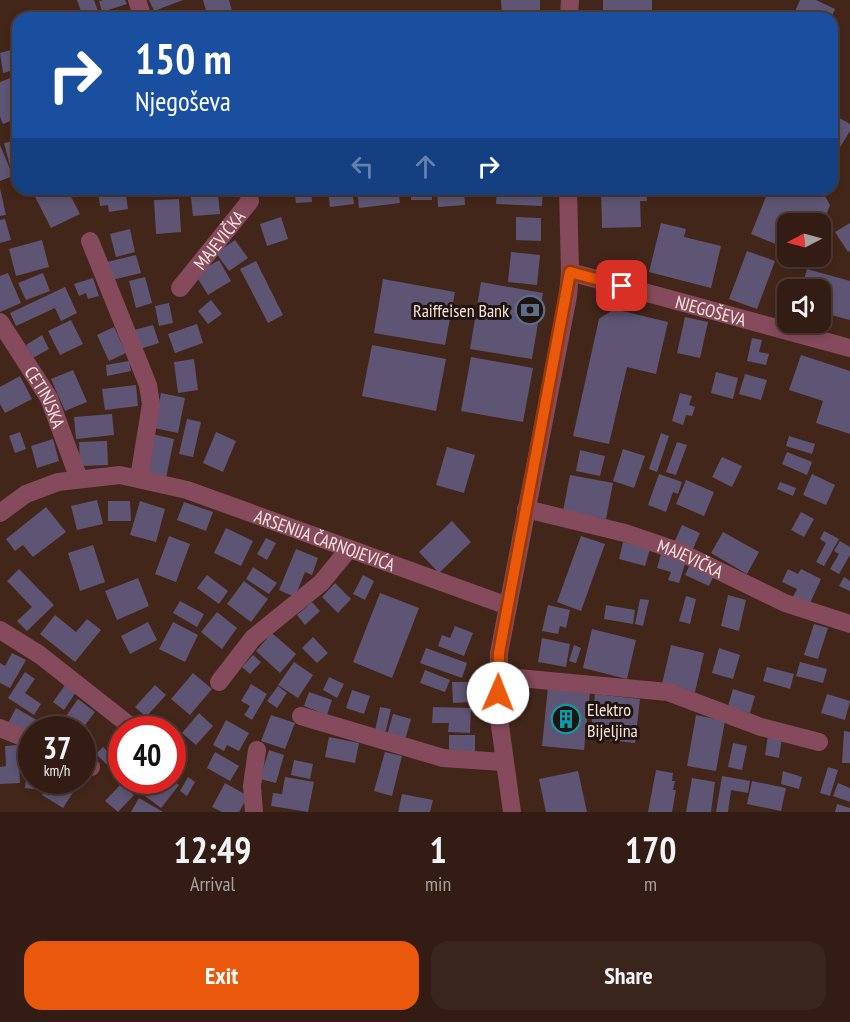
<!DOCTYPE html>
<meta charset="utf-8">
<style>
body{margin:0;font-family:"PT Sans Narrow",sans-serif;background:#3a251d;color:#f1f3f6;height:100vh;display:flex;flex-direction:column;font-size:22px;white-space:nowrap}
*{box-sizing:border-box;margin:0}
p{font-size:20px;color:#a8a1a0}
.icon{flex:none;width:33px;height:33px;fill:none;stroke:currentColor;stroke-width:2;stroke-linecap:round;stroke-linejoin:round}
.map{position:relative;height:812px;overflow:hidden}
.side{display:flex;flex-direction:column;background:#321c14;flex:1}
.side>*{flex:none}
.top-card{position:absolute;left:12px;top:12px;width:826px;height:183px;border-radius:18px;box-shadow:0 3px 9px #0003,0 0 0 2px #4d3a34;background:#1a4fa0;color:#fff;overflow:hidden}
.needle{width:39px;rotate:264deg}
.tools{position:absolute;left:777px;top:213px;display:grid;gap:12px}
.tools a{display:grid;place-items:center;width:54px;height:54px;border-radius:12px;background:#321c14;box-shadow:0 3px 9px #0003,0 0 0 2px #4d3a34;font-size:30px}
.speed{position:absolute;left:18px;top:716px;display:flex;gap:12px;font-size:30px;font-weight:700;text-align:center}
.speed>*{display:grid;place-content:center;width:78px;height:78px;border-radius:50%;background:#321c14;box-shadow:0 3px 9px #0003,0 0 0 2px #4d3a34;line-height:1}
.speed small{font-size:15px;font-weight:400}
.speed .limit{border:9px solid #d22;background:#fff;color:#111}
.pin{position:absolute;display:grid;place-items:center;width:51px;height:51px;color:#fff;margin:-26px;border-radius:12px;box-shadow:0 3px 9px #0006}
.me{position:absolute;width:66px;margin:-33px;rotate:1deg;stroke-linejoin:round;filter:drop-shadow(0 0 4px #0008)}
.turn{display:flex;align-items:center;gap:21px;height:126px;padding:0 24px;font-size:27px}
.turn .icon{width:78px;height:78px;stroke-width:2.5}
.turn b{display:block;font-size:42px;line-height:51px}
.lanes{display:flex;align-items:center;height:57px;padding:0 24px;background:#0003;justify-content:center;gap:30px;direction:ltr}
.lanes .off{opacity:.35}
.eta{display:flex;justify-content:space-evenly;align-items:center;height:102px;text-align:center}
.eta b{font-size:36px;font-weight:700;line-height:42px}
.primary-button{display:flex;gap:12px;margin-top:auto;padding:12px 24px}
.primary-button a{flex:1;height:69px;border-radius:18px;background:#ea580c;color:#fff;font-size:24px;font-weight:700;line-height:69px;text-align:center}
.primary-button a+a{background:#3a251d;color:#f1f3f6}
.map>svg:first-child{display:block}
</style>
<div class="map">
<svg width="850" height="812" viewBox="0 0 850 812">
<rect width="100%" height="100%" fill="#43261a"/>
<!-- building -->
<g fill="#5d5573">
<path d="M77,0H94L98,11L83,17Z"/>
<path d="M103,0H125L127,4L102,12L99,1Z"/>
<path d="M149,0H183L154,11Z"/>
<path d="M203,0H229L234,18H208Z"/>
<path d="M501,0H540V18H502Z"/>
<path d="M603,0H652V16L603,13Z"/>
<path d="M800,0H816L835,9L831,18H792Z"/>
<path d="M464,11L465,18H432V12Z"/>
<path d="M18,48V69L3,73L0,53Z"/>
<path d="M18,75V118L3,124L0,117V82Z"/>
<path d="M836,116L850,124V131L834,157L832,122Z"/>
<path d="M18,140V164L10,166L4,143Z"/>
<path d="M0,145L13,176L0,181Z"/>
<path d="M0,188L6,215L0,216Z"/>
<path d="M31,189H67L80,214L51,228Z"/>
<path d="M125,189L128,209L109,212L108,205L100,206L98,192Z"/>
<path d="M230,189H243L244,196L231,197Z"/>
<path d="M294,189H311L312,202L296,203Z"/>
<path d="M352,189L354,204L330,207L328,190Z"/>
<path d="M357,189H398L400,203L359,208Z"/>
<rect x="411" y="189" width="21" height="11"/>
<path d="M437,189H464L465,205L438,207Z"/>
<path d="M497,189H543L542,206L496,204Z"/>
<path d="M601,189H646L647,201H640L641,227L602,228Z"/>
<path d="M769,189H821L830,205L821,228L820,224H788V249L751,234Z"/>
<path d="M218,194L220,214L193,216L191,197Z"/>
<path d="M179,199L181,232L156,234L154,200Z"/>
<path d="M281,217L288,239L267,246L260,224Z"/>
<path d="M516,217L541,218V241L516,240Z"/>
<path d="M5,219L11,240L0,243V220Z"/>
<path d="M661,223L686,229L684,237L721,246L711,288L649,272Z"/>
<path d="M850,223V251L848,252L835,232Z"/>
<path d="M130,229L135,252L116,257L110,234Z"/>
<path d="M42,240L49,267L16,276L9,249Z"/>
<path d="M235,240L248,258L229,271L216,253Z"/>
<path d="M747,251L775,261L757,309L729,299Z"/>
<path d="M511,252L540,255L537,285L508,282Z"/>
<path d="M136,255L141,273L112,280L107,262Z"/>
<path d="M219,260L231,281L208,295L195,274Z"/>
<path d="M256,261L283,315L268,323L240,269Z"/>
<path d="M807,269L850,281V320L820,312V290H801Z"/>
<path d="M8,273L21,303L0,312V276Z"/>
<path d="M43,273L50,291L26,300L18,283Z"/>
<path d="M145,277L152,303L136,308L129,281Z"/>
<path d="M93,278L99,296L88,299L86,293L79,296L74,284Z"/>
<path d="M383,279L455,292L445,345L374,333Z"/>
<path d="M481,282L543,293L532,359L470,349Z"/>
<path d="M65,287L77,313L61,321L55,308L16,326L10,313Z"/>
<path d="M211,300L222,314L208,324L198,311Z"/>
<path d="M169,303L173,323L159,326L155,306Z"/>
<path d="M614,309L668,322L656,374L627,367L609,444L573,436L599,319Z"/>
<path d="M685,317L708,322L700,358L677,353Z"/>
<path d="M71,320L83,344L60,355L48,331Z"/>
<path d="M197,324L203,343L175,353L168,334Z"/>
<path d="M153,325L159,343L140,349L134,330Z"/>
<path d="M114,327L126,353L109,361L97,335Z"/>
<path d="M42,335L49,349L33,358L26,345Z"/>
<path d="M752,338L762,340L759,352L769,354L766,365L747,361Z"/>
<path d="M372,345L446,359L436,411L362,396Z"/>
<path d="M801,355L850,371V434L816,423L823,401L789,390Z"/>
<path d="M471,357L533,368L523,422L461,411Z"/>
<path d="M194,359L198,390L178,393L174,362Z"/>
<path d="M129,361L131,371L107,376L106,365Z"/>
<path d="M73,370L87,402L65,411L51,379Z"/>
<path d="M716,372L738,378L733,399L711,393Z"/>
<path d="M745,374L767,380L761,400L739,394Z"/>
<path d="M20,376L32,399L5,413L0,404V387Z"/>
<path d="M136,385L138,406L105,410L102,389Z"/>
<path d="M161,393L185,398L178,433L154,428Z"/>
<path d="M680,393L692,396L689,405L695,407L692,416L686,415L683,425L672,421Z"/>
<path d="M112,414L114,435L76,439L74,417Z"/>
<path d="M187,419L201,422L193,457L179,454Z"/>
<path d="M20,432L26,449L15,453L9,436Z"/>
<path d="M216,432L236,441L223,472L203,463Z"/>
<path d="M661,433L669,436L657,472L649,469Z"/>
<path d="M152,434L174,439L166,478L144,473Z"/>
<path d="M789,436L815,444L812,454L786,446Z"/>
<path d="M53,439L59,461L37,468L31,446Z"/>
<path d="M107,441L108,465L80,466L79,442Z"/>
<path d="M677,442L687,445L676,475L666,472Z"/>
<path d="M447,447L475,455L464,493L436,485Z"/>
<path d="M623,449L645,456L634,488L613,481Z"/>
<path d="M580,450L605,456L600,476L576,471Z"/>
<path d="M787,452L812,462L807,475L782,464Z"/>
<path d="M722,457L742,466L732,487L712,477Z"/>
<path d="M659,474L682,482L678,494L673,492L666,512L648,505Z"/>
<path d="M812,474L835,485L826,505L803,495Z"/>
<path d="M570,475L613,483L606,519L563,511Z"/>
<path d="M686,480L714,492L704,516L676,504Z"/>
<path d="M780,482L796,488L793,496L777,489Z"/>
<path d="M97,500L103,524L77,530L71,506Z"/>
<path d="M108,501H130L131,521H108Z"/>
<path d="M140,501L165,509L156,542L130,535Z"/>
<path d="M184,502L213,512L206,531L177,520Z"/>
<path d="M46,507L66,532L33,557L23,545L15,551L6,539Z"/>
<path d="M801,512L814,519L804,537L791,530Z"/>
<path d="M452,521L471,542L439,573L419,552Z"/>
<path d="M682,525L700,533L691,553L673,545Z"/>
<path d="M226,528L253,541L241,566L214,553Z"/>
<path d="M824,531L839,539L824,566L816,562L826,543L820,539Z"/>
<path d="M723,532L759,552L747,574L711,553Z"/>
<path d="M169,536L190,544L176,582L155,574Z"/>
<path d="M581,536L605,544L581,611L557,602Z"/>
<path d="M266,538L276,543L267,560L257,554Z"/>
<path d="M840,541L850,547V555L839,574L830,569L839,554L834,551Z"/>
<path d="M623,542L650,549L645,566L619,559Z"/>
<path d="M93,545L105,582L80,591L68,553Z"/>
<path d="M296,549L318,558L312,575L305,572L295,597L279,590Z"/>
<path d="M661,554L686,561L679,583L668,580L671,572L657,568Z"/>
<path d="M691,562L715,573L709,586L685,575Z"/>
<path d="M253,567L277,583L269,594L246,579Z"/>
<path d="M19,569L54,605L27,631L17,621L32,607L7,581Z"/>
<path d="M788,569L798,574L801,569L821,579L809,605L793,597L797,589L782,582Z"/>
<path d="M207,575L228,591L219,604L197,588Z"/>
<path d="M363,575L374,581L365,600L353,594Z"/>
<path d="M844,577L850,581V591L839,586Z"/>
<path d="M138,578L149,606L117,620L105,591Z"/>
<path d="M244,581L268,599L251,622L227,604Z"/>
<path d="M335,583L351,599L338,613L322,597Z"/>
<path d="M380,593L419,608L392,678L353,662Z"/>
<path d="M728,595L746,600L739,631L721,626Z"/>
<path d="M686,596L696,599L690,624L679,621Z"/>
<path d="M640,599L649,600L643,626L635,624Z"/>
<path d="M180,601L204,614L197,627L173,613Z"/>
<path d="M312,602L320,611L305,625L297,615Z"/>
<path d="M548,605L570,610L566,628L560,626L558,634L542,631Z"/>
<path d="M606,605L635,610L633,624L604,619Z"/>
<path d="M217,612L237,628L222,649L201,632Z"/>
<path d="M55,615L76,632L87,619L101,630L75,662L40,634Z"/>
<path d="M148,622L157,640L130,654L121,636Z"/>
<path d="M173,622L198,635L185,662L159,649Z"/>
<path d="M814,624L828,628L818,659L804,655Z"/>
<path d="M455,626L473,633L464,656L438,646L442,635L450,638Z"/>
<path d="M592,629L636,640L627,679L583,668Z"/>
<path d="M272,633L296,654L280,673L256,651Z"/>
<path d="M313,637L328,653L317,663L302,648Z"/>
<path d="M542,638L570,644L566,667L538,662Z"/>
<path d="M574,645L581,648L576,663L569,661Z"/>
<path d="M671,645L704,653L695,692L662,684Z"/>
<path d="M426,648L467,663L462,678L420,663Z"/>
<path d="M719,648L740,655L733,679L712,673Z"/>
<path d="M12,653L26,660L10,688L0,683V663L5,666Z"/>
<path d="M253,655L261,662L250,674L242,667Z"/>
<path d="M294,662L313,675L298,698L278,685Z"/>
<path d="M800,662L827,669L823,683L796,676Z"/>
<path d="M767,667L794,674L790,689L763,681Z"/>
<path d="M425,670L450,680L445,692L420,683Z"/>
<path d="M25,672L35,679L25,693L41,704L34,715L8,698Z"/>
<path d="M193,673L212,689L190,715L171,699Z"/>
<path d="M329,677L344,684L337,698L323,690Z"/>
<path d="M452,682H471L472,702L453,703Z"/>
<path d="M251,684L267,694L252,720L244,715L250,706L241,701Z"/>
<path d="M65,685L76,692L64,710L53,702Z"/>
<path d="M155,685L166,695L146,717L135,707Z"/>
<path d="M278,686L287,693L277,708L267,701Z"/>
<path d="M548,687L590,691L584,750L542,746Z"/>
<path d="M733,689L755,696L750,713L728,706Z"/>
<path d="M352,690L370,696L364,714L346,708Z"/>
<path d="M309,692L332,700L327,715L304,706Z"/>
<path d="M595,694L640,699L635,743L590,738Z"/>
<path d="M827,694L850,701L845,720L821,713Z"/>
<path d="M78,699L95,712L82,729H57Z"/>
<path d="M380,707L391,709L385,734L375,731Z"/>
<path d="M433,707L471,708L470,733L448,732L449,723H432Z"/>
<path d="M16,708L40,722L37,729H32V737L8,723Z"/>
<path d="M199,713L213,726L196,745L182,733Z"/>
<path d="M393,714L411,719L405,740L387,735Z"/>
<path d="M271,715L295,723L285,749L261,741Z"/>
<path d="M696,715L725,721L716,771L687,766Z"/>
<path d="M226,720L249,733L239,751L227,745L224,751L213,745Z"/>
<path d="M844,731L850,732V763H842Z"/>
<rect x="449" y="735" width="26" height="19"/>
<path d="M768,735L782,737L779,758L765,755Z"/>
<path d="M329,737L359,743L355,763L325,757Z"/>
<path d="M733,743L747,746L742,770L728,767Z"/>
<path d="M18,745L20,783L0,784V767L6,766L5,746Z"/>
<path d="M103,747L122,765V779L96,754Z"/>
<path d="M269,750L284,755L276,783L260,779Z"/>
<path d="M215,752L239,766L230,781L207,768Z"/>
<path d="M385,752L402,756L392,796L374,791Z"/>
<path d="M294,760L313,764L310,779L291,775Z"/>
<path d="M828,767L838,770L830,796L820,793Z"/>
<path d="M27,770H32V780H42L41,790L25,788Z"/>
<path d="M656,770L673,773L672,781H675L673,790H676L672,812H648Z"/>
<path d="M578,771L587,812H546L539,779Z"/>
<path d="M783,771L802,777L799,789L781,784Z"/>
<path d="M722,776L750,781L748,793L731,790L728,812H716Z"/>
<path d="M188,777L195,782L187,796L180,791Z"/>
<path d="M285,777L314,782L308,812L271,806L273,793L282,794Z"/>
<path d="M692,778L715,782L711,812H686Z"/>
<path d="M51,780H81L63,808L42,795Z"/>
<path d="M151,780H172L179,785L161,808L141,793Z"/>
<path d="M752,781L786,788L781,811L747,804Z"/>
<path d="M225,783L248,796L239,812H222L212,807Z"/>
<path d="M838,783L850,788V802L833,796Z"/>
<path d="M121,784L134,795L118,812L105,801Z"/>
<path d="M402,794L433,800L430,812H398Z"/>
<path d="M139,798L163,812H131Z"/>
<path d="M837,804L850,808V812H835Z"/>
</g>
<g fill="none" stroke-linecap="round" stroke-linejoin="round">
<!-- minor -->
<g stroke="#854a5b" stroke-width="18">
<path d="M137,0L143,18"/>
<path d="M90,241L148,385L151,404L139,478"/>
<path id="s1" d="M570,272L850,348"/>
<path id="s2" d="M180,288L250,201L248,189"/>
<path id="s3" d="M0,322L49,398L79,479"/>
<path id="s4" d="M526,509L625,533L678,551L785,603L850,624"/>
<path id="s5" d="M0,513L26,494L58,482L120,475L187,490L508,606"/>
<path d="M0,630L40,655L134,729"/>
<path d="M498,676L668,692L761,727L819,742"/>
<path d="M219,682L253,638L321,583L349,549"/>
<path d="M301,716L443,758L503,762"/>
<path d="M0,728L32,741"/>
<path d="M82,763L91,767"/>
<path d="M254,812L252,786L257,750"/>
</g>
<!-- tertiary -->
<g stroke="#854a5b" stroke-width="18">
<path d="M569,18L570,0"/>
<path d="M512,812L498,711L499,653L568,296L570,272L568,189"/>
</g>
</g>
<g fill="none" stroke-linecap="round" stroke-linejoin="round">
<!-- route casing -->
<g stroke="#983908" stroke-width="15">
<path id="route" d="M498,693L499,653L570,272L622,286"/>
</g>
<!-- route -->
<use href="#route" stroke="#ea580c" stroke-width="10"/>
</g>
<!-- icons -->
<defs>
<g id="bank-ring" transform="scale(1.5)"><circle r="9.5" fill="#20130e" stroke="#5c6f8a" stroke-width="1.5"/><path d="M-6-4H6V4H-6ZM0-2.3a2.3 2.3 0 1 0 0 4.6a2.3 2.3 0 1 0 0-4.6Z" fill="#5c6f8a"/></g>
<g id="building-ring" transform="scale(1.5)"><circle r="9.5" fill="#20130e" stroke="#0f9aa8" stroke-width="1.5"/><path d="M-4-6H4V6H1V3H-1V6H-4ZM-2.5-4.3h1.7v1.8h-1.7ZM.8-4.3h1.7v1.8H.8ZM-2.5-1h1.7V.8h-1.7ZM.8-1h1.7V.8H.8Z" fill="#0f9aa8"/></g>
</defs>
<g fill-rule="evenodd">
<use href="#bank-ring" x="530" y="310"/>
<use href="#building-ring" x="566" y="719"/>
</g>
<g text-anchor="middle" dominant-baseline="central" stroke-width="6" stroke-linejoin="round" paint-order="stroke">
<!-- street labels -->
<g font-size="18" fill="#f7e4dc" stroke="#20130e">
<text stroke="none"><textPath href="#s2" startOffset="62">MAJEVIČKA</textPath></text>
<text stroke="none"><textPath href="#s1" startOffset="146">NJEGOŠEVA</textPath></text>
<text stroke="none"><textPath href="#s3" startOffset="88">CETINJSKA</textPath></text>
<text stroke="none"><textPath href="#s5" startOffset="344">ARSENIJA ČARNOJEVIĆA</textPath></text>
<text stroke="none"><textPath href="#s4" startOffset="172">MAJEVIČKA</textPath></text>
</g>
<!-- poi labels -->
<g font-size="18" fill="#f7e4dc" stroke="#20130e" text-anchor="end">
<text x="509" y="310">Raiffeisen Bank</text>
<text x="587" y="709" text-anchor="start">Elektro<tspan x="587" dy="21">Bijeljina</tspan></text>
</g>
</g>
</svg>
<div class="tools">
<a><svg class="needle" viewBox="-14 -14 28 28"><path d="M0-13l5 13h-10z" fill="#e53935"/><path d="M0 13l5-13h-10z" fill="#a8a1a0"/></svg></a>
<a><svg class="icon" aria-label="sound" viewBox="0 0 24 24"><path d="M4 9h4l5-4v14l-5-4H4zM17 9q2 3 0 6"/></svg></a>
</div>
<div class="speed"><div>37<small>km/h</small></div><div class="limit">40</div></div>
<div class="pin" style="left:622px;top:286px;background:#d93025"><svg class="icon" aria-label="arrive" viewBox="0 0 24 24"><path d="M6 21V4h12l-3 4 3 4H6"/></svg></div>
<svg class="me" style="left:498px;top:693px" viewBox="-20 -20 40 40"><circle r="19" fill="#fff"/><path d="M0-13L10 11 0 6-10 11z" fill="#ea580c"/></svg>
<div class="top-card">
<div class="turn"><svg class="icon" aria-label="right" viewBox="0 0 24 24"><path d="M7 20v-9h11M14 6l5 5-5 5"/></svg><div><b>150 m</b>Njegoševa</div></div>
<div class="lanes"><svg class="icon off" aria-label="left" viewBox="0 0 24 24"><path d="M17 20v-9H6M10 6l-5 5 5 5"/></svg><svg class="icon off" aria-label="ahead" viewBox="0 0 24 24"><path d="M12 20V5M6 11l6-6 6 6"/></svg><svg class="icon" aria-label="right" viewBox="0 0 24 24"><path d="M7 20v-9h11M14 6l5 5-5 5"/></svg></div>
</div>
</div>
<section class="side">
<div class="eta">
<div><b>12:49</b><p>Arrival</p></div>
<div><b>1</b><p>min</p></div>
<div><b>170</b><p>m</p></div>
</div>
<div class="primary-button"><a>Exit</a><a>Share</a></div>
</section>
